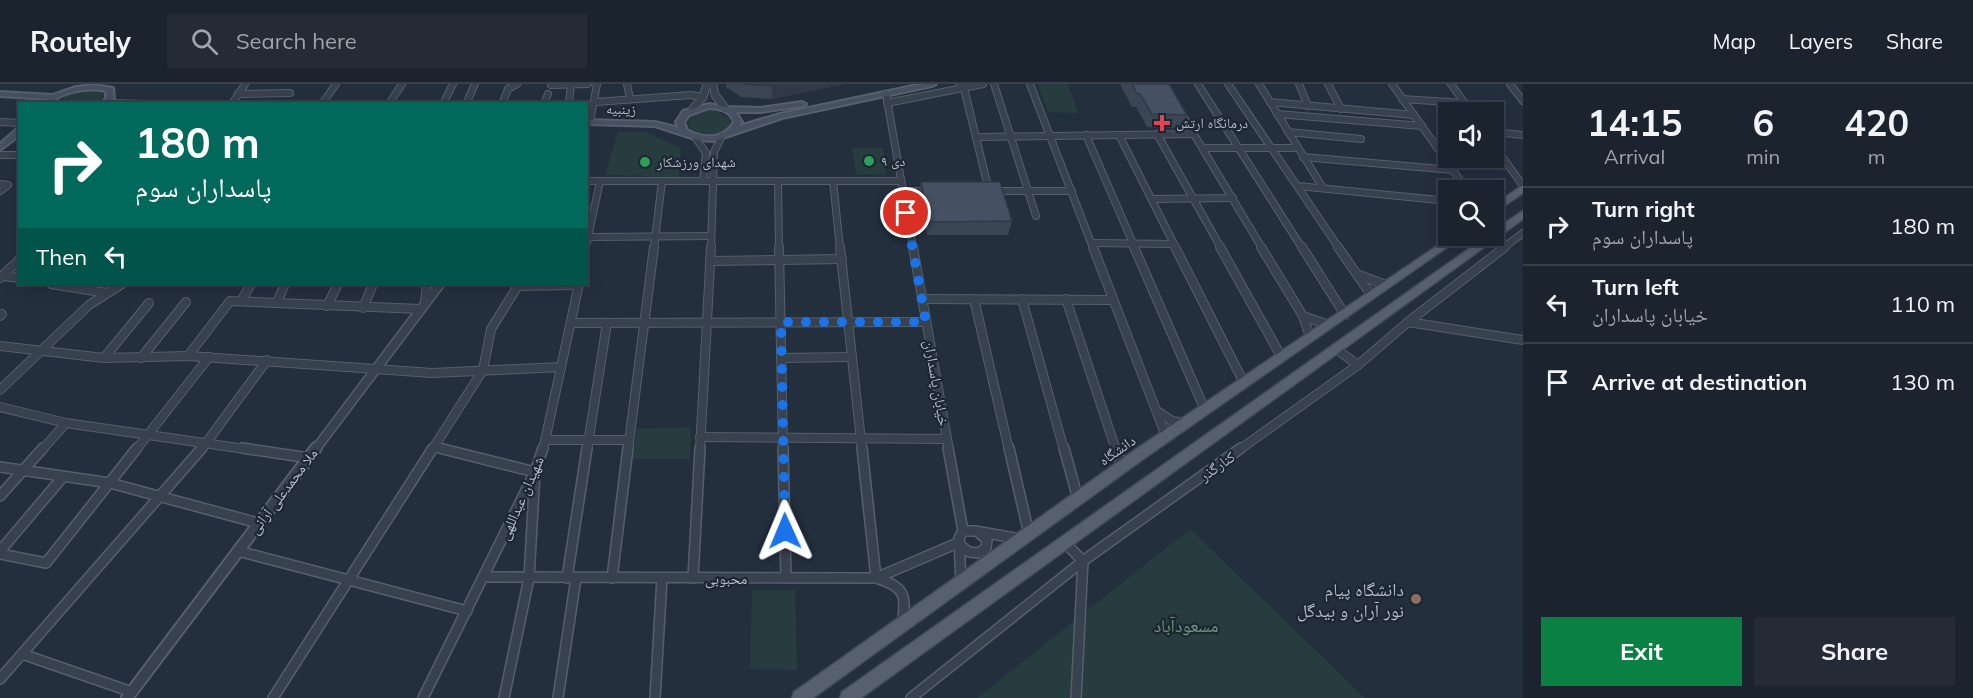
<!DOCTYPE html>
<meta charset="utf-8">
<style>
body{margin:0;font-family:Mulish,"Noto Naskh Arabic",sans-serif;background:#242b36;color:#f1f3f6;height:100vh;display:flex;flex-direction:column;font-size:22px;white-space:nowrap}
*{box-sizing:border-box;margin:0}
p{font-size:20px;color:#a0a4aa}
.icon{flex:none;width:33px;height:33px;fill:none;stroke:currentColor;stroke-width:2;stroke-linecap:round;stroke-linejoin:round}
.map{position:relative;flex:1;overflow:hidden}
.sheet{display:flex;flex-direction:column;background:#1b232e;width:450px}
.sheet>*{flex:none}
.top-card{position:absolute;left:18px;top:18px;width:570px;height:183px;border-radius:0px;box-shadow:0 3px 15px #0003,0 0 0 2px #39404a;background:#00695c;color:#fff;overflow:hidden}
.buttons{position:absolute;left:1438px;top:18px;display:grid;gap:12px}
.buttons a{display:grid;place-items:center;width:66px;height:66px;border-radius:0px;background:#1b232e;box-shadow:0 3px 15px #0003,0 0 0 2px #39404a;font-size:30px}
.pin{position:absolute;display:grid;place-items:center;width:51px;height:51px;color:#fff;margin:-26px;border:3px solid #fff;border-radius:50%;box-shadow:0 2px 6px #0007}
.me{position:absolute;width:66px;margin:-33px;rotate:359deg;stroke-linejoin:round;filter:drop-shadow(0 0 4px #0008)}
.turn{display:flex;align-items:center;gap:21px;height:126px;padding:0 18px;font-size:27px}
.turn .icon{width:78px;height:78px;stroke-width:2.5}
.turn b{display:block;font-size:42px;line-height:51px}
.then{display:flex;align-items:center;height:57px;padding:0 18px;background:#0003;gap:12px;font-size:22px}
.eta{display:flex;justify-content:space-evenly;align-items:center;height:102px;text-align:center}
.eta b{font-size:36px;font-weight:700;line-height:42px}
.action{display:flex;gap:12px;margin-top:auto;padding:12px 18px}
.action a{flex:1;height:69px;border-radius:0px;background:#0b8043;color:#fff;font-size:24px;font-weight:700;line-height:69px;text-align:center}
.action a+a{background:#242b36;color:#f1f3f6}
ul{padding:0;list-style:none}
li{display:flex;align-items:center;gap:18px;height:78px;padding:0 18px;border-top:2px solid #39404a}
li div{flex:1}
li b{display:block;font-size:22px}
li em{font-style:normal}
header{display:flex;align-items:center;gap:36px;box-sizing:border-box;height:84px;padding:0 30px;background:#1b232e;border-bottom:2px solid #39404a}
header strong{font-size:28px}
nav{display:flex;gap:33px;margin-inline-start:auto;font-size:21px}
.search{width:420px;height:54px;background:#242b36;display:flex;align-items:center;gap:15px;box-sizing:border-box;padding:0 21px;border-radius:0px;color:#a0a4aa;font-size:22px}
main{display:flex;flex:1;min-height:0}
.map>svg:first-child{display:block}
</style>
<header>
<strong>Routely</strong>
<div class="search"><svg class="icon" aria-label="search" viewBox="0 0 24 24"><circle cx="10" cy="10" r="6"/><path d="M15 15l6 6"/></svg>Search here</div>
<nav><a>Map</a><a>Layers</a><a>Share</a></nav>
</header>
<main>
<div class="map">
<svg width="1523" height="614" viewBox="0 0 1523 614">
<rect width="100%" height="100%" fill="#242f3e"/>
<!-- green -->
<g fill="#263c3f">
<path d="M1037,0H1068L1078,29L1048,28Z"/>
<path d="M90,5L106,9L101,19L56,20L67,11Z"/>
<path d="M713,26L729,34L730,42C719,53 700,54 689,43L688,39L691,32Z"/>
<path d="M618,48H645L681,64L679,93L605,91Z"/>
<path d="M852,64H883L886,90L856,91Z"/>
<path d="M691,343L690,375H633L637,345Z"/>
<path d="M1190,445L1365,614H977Z"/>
<path d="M752,506H795L797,586L750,585Z"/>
</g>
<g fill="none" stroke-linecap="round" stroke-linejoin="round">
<!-- minor-far2 casing -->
<g stroke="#565f6c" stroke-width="8">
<g id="minor-far2">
<path d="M627,0L630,15"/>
<path d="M960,0L964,4L989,107"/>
<path d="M994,0L1036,132"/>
<path d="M1030,0L1093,164"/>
<path d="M1198,0L1302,164"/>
<path d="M1228,0L1339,164"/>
<path d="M1259,0L1323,104"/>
<path d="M1299,0L1308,22"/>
<path d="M1328,0L1341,25"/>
<path d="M1392,0L1467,106"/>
<path d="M1451,0L1471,28"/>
<path d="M1510,0L1523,17"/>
<path d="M551,1L588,0"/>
<path d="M238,10L290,9"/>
<path d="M886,10L913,164"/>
<path d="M1402,15L1465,19"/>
<path d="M569,18L571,1"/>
<path d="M596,18L691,11L703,13"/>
<path d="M1270,18L1414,31"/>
<path d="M887,19L983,0"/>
<path d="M232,20L245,0"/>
<path d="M322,20L336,0"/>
<path d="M389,20L402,0"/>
<path d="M443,20L453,0"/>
<path d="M466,20L475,0"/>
<path d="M502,20L508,5L517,0"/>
<path d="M544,20L548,10"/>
<path d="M1180,27L1262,164"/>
<path d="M1277,30L1422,42"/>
<path d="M0,38L20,39"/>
<path d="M590,38L597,0"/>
<path d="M1288,48L1361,55"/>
<path d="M1494,48L1523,51"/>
<path d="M1157,50L1221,164"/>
<path d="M1086,51L1135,164"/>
<path d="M1119,51L1176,164"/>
<path d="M695,53L706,69L703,97"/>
<path d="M976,53L1194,50"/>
<path d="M1494,61L1523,102"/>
<path d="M1203,64H1298"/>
<path d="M0,71H20"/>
<path d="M1303,73L1453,86"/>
<path d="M586,97H900"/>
<path d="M778,97L779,164"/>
<path d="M833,97L840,164"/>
<path d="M0,100L8,101L0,107"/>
<path d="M1298,102L1449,117"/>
<path d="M902,107H929"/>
<path d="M992,107H1072"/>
<path d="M1152,115L1233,114"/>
<path d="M589,153L711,152"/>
<path d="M1092,159L1174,160"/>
<path d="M586,163L600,97"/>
<path d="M654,164L662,97"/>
<path d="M711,164L714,68L722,52"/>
<path d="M1503,164L1523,149"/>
</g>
</g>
<!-- minor-far1 casing -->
<g stroke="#565f6c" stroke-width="10">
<g id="minor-far1">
<path d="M779,163L783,366"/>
<path d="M840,163L862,366"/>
<path d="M913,163L949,366"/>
<path d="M1093,163L1166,352"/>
<path d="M1134,163L1205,326"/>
<path d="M1175,163L1244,299"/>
<path d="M1220,163L1282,274"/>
<path d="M1261,163L1303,232L1310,253"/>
<path d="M1302,163L1345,231"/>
<path d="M1338,163L1371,211"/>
<path d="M710,177L842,175"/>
<path d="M1359,191L1386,201"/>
<path d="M3,192L20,194"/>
<path d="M0,194L20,175"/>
<path d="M51,200L107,209"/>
<path d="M517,202L578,201"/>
<path d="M922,215L1112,216"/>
<path d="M974,215L1009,366"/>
<path d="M1022,215L1064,366"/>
<path d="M1066,215L1116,366"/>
<path d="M241,217L251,200"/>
<path d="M277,218L285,200"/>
<path d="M425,218L427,200"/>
<path d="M327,222L338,200"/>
<path d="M363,224L373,200"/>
<path d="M0,232L2,230"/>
<path d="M1303,232L1329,241"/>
<path d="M1408,238L1523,256"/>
<path d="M571,239L926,238"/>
<path d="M0,262L104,274L188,272L432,289L561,283"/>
<path d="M1336,265L1358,281"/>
<path d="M188,272L230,217L420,225"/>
<path d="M104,274L149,219"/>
<path d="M141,274L186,218"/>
<path d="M781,274L852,273"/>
<path d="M0,306L89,221L122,200"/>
<path d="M0,323L66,339L252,366"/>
<path d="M1157,327L1172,337L1186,339"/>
<path d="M700,353L947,355"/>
<path d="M546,356H628"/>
<path d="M434,363L446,366"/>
<path d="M42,366L66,339"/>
<path d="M136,366L209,273"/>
<path d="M201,366L267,276"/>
<path d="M432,366L483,286L491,245L519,200"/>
<path d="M543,366L579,200"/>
<path d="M587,366L607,239"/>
<path d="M628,366L654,163"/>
<path d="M700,366L711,163"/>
<path d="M1239,366L1358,281L1408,238L1505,163"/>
</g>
</g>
<!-- minor casing -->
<g stroke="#565f6c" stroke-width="12">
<g id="minor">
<path d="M242,364L309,374"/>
<path d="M439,364L535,388L529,494L504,614"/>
<path d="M783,364L786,494"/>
<path d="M862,364L876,494C905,503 907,511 902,540"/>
<path d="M948,364L963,447"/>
<path d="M1009,364L1029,450"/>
<path d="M1064,364L1078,415"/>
<path d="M1116,364L1122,383"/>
<path d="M0,383L110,399L258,439"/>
<path d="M0,412L43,364"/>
<path d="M981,448L1020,455"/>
<path d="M1064,458L1083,477L1076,614"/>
<path d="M961,462L969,468L979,469L986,464L987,456L977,447H963L959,454L961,498"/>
<path d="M0,467L62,394"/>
<path d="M238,467L467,527"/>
<path d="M0,470L46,479L137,364"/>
<path d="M484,493L876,494L960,458"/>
<path d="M567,494L587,364"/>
<path d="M612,494L628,364"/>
<path d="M693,494L700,364"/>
<path d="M22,570L132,608"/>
<path d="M0,595L202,364"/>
<path d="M273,614L433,364"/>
<path d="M423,614L535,388L543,364"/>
<path d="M558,614L576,494"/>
<path d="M655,614L662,494"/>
<path d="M911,614L1083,477L1241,364"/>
</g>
</g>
<!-- tertiary-far2 casing -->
<g stroke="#565f6c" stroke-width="9">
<g id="tertiary-far2">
<path d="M713,0L715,11L725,24"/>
<path d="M692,26L703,13L707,0"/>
</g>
</g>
<!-- tertiary-far1 casing -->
<g stroke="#565f6c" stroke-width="11">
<path id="tertiary-far1" d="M315,366L440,200"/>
</g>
<!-- tertiary casing -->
<g stroke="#565f6c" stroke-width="14">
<path id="tertiary" d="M127,614L316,364"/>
</g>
<!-- secondary casing -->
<g stroke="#565f6c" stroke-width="4">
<g id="secondary">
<path d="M922,0H936L932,2L782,34L714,57L698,56L655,42L586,40V36L655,38L679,44L676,38L683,27L709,20L727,23L761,24L802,18L806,20L802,22L761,28H736L742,38L739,42L780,30ZM709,24C720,25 730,26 734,38C724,56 703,55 687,46L684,38L689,31Z"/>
<path d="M94,1L113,4L114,14L112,17L148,18L151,20H102L106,14V7C91,4 75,6 61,12C54,16 51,20 43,20L47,15L0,12V8L53,11L76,3Z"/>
<path d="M17,45H20V51L0,66V60Z"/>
</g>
</g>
<!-- primary casing -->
<g stroke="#414a57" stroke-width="3">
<g id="primary">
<path d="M1523,101V109L1494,129V121Z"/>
<path d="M1523,127V135L1497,154L861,614H840L842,608L1487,152H1494V146Z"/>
<path d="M1452,152H1463L1142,376L813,614H792L794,608L1132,368Z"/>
</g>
</g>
<!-- minor-far2 -->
<use href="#minor-far2" stroke="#38414e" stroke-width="6"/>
<!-- minor-far1 -->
<use href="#minor-far1" stroke="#38414e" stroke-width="8"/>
<!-- minor -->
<use href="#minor" stroke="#38414e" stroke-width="9"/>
<!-- tertiary-far2 -->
<use href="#tertiary-far2" stroke="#38414e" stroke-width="7"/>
<!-- tertiary-far1 -->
<use href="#tertiary-far1" stroke="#38414e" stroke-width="8"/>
<!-- tertiary -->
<use href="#tertiary" stroke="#38414e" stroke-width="10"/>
<!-- secondary -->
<use href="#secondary" fill="#465061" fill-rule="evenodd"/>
<!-- primary -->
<use href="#primary" fill="#56606e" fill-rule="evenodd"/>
</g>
<!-- wall -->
<g fill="#3b4654">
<path d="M726,0H845L772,15L741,13L726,3Z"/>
<path d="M1120,0H1169L1187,31L1182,44L1147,43L1136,23H1132Z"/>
<path d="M921,98L1012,137L1008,151H927L919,112Z"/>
</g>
<!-- shaded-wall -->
<path fill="#303945" d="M782,0H845L772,15V2Z"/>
<!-- building -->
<g fill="#455162" stroke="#303945" stroke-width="1.5">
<path d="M743,0H782L772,2Z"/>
<path d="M1132,0H1169L1187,31L1152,30L1140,10H1137Z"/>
<path d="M921,98H1000L1012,137L929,138Z"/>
</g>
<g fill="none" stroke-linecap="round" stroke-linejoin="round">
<!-- route -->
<path stroke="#1a73e8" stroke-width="10" stroke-dasharray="0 18" d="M785,447L781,238H926L906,129"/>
</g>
<!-- markers -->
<path fill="#e0444e" stroke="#1d2633" stroke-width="2" d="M1159 30h6v6h6v6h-6v6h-6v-6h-6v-6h6z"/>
<g fill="#2e9e5b" stroke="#1d2633" stroke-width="2">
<circle cx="869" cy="77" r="6"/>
<circle cx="645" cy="78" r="6"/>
</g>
<circle fill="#8d6e63" stroke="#1d2633" stroke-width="2" cx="1416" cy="515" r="6"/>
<g text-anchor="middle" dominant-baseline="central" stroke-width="4.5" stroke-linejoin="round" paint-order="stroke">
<!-- far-street labels -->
<g font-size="14" fill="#b4bcc9" stroke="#1d2633">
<text transform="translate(621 25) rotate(1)">زینبیه</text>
</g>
<!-- far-poi labels -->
<g font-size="14" fill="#b4bcc9" stroke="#1d2633" text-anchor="start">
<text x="1176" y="39">درمانگاه ارتش</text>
<text x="881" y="77">۹ دی</text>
<text x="657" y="78">شهدای ورزشکار</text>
</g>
<!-- street labels -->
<g font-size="15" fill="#b4bcc9" stroke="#1d2633">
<text transform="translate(937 299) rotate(80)">خیابان پاسداران</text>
<text transform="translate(1117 366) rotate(-35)">دانشگاه</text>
<text transform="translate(1217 382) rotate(-35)">کنارگذر</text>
<text transform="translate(283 407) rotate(-53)">ملا محمدعلی آرانی</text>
<text transform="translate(521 414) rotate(-66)">شهیدان عبداللهی</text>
<text x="726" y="494">محبوبی</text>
</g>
<!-- near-poi labels -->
<g font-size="18" fill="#b4bcc9" stroke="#1d2633" text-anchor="end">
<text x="1404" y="505">دانشگاه پیام<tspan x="1404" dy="21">نور آران و بیدگل</tspan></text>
</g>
<!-- near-park labels -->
<g font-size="18" fill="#6b9a76" stroke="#1d2633">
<text x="1186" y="541">مسعودآباد</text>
</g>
</g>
</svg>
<div class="buttons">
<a><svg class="icon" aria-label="sound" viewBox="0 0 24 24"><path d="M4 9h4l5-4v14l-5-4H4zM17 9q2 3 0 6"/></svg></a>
<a><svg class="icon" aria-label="search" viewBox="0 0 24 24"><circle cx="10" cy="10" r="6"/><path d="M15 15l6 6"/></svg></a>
</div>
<div class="pin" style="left:906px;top:129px;background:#d93025"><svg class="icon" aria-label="arrive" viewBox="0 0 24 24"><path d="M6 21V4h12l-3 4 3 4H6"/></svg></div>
<svg class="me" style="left:785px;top:447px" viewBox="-20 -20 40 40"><path d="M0-17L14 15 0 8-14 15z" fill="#1a73e8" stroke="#fff" stroke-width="4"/></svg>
<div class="top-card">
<div class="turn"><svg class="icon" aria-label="right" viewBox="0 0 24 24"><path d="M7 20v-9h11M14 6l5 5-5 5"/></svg><div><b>180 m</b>پاسداران سوم</div></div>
<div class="then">Then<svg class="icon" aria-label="left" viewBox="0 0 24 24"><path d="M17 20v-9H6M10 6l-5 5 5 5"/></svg></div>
</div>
</div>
<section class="sheet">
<div class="eta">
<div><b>14:15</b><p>Arrival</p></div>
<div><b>6</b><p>min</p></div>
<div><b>420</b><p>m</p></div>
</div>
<ul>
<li><svg class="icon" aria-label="right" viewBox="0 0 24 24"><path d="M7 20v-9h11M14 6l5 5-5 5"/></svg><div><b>Turn right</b><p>پاسداران سوم</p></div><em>180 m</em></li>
<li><svg class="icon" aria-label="left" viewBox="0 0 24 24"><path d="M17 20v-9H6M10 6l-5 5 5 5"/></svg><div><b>Turn left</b><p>خیابان پاسداران</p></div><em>110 m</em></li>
<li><svg class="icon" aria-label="arrive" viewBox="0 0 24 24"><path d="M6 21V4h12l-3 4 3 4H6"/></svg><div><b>Arrive at destination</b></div><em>130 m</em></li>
</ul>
<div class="action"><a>Exit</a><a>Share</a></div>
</section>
</main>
